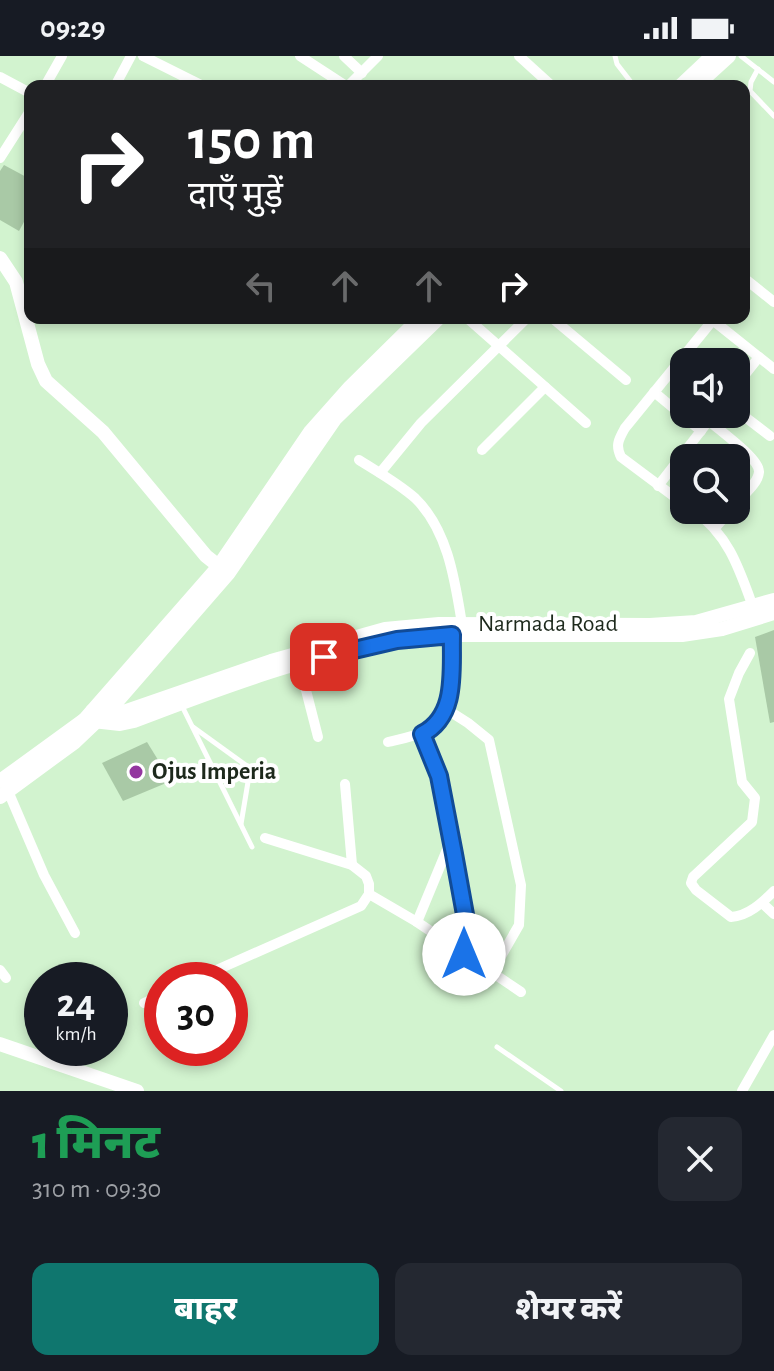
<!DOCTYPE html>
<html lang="hi">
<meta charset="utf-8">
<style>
body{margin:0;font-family:"Alegreya Sans","Noto Sans Devanagari",sans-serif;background:#242831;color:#f1f3f6;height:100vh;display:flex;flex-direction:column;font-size:30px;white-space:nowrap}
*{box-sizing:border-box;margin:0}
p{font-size:26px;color:#9ea1a6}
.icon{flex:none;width:44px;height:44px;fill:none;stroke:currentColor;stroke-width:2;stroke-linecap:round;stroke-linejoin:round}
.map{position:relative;height:1035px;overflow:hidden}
.panel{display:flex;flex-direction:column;background:#171b24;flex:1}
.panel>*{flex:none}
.banner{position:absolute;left:24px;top:24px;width:726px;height:244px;border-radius:16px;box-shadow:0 4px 12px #0003;background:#202124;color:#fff;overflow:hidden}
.controls{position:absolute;left:670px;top:292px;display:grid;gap:16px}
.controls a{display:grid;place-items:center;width:80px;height:80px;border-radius:16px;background:#171b24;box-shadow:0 4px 12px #0003;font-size:40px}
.speed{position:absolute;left:24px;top:906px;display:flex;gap:16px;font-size:40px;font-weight:700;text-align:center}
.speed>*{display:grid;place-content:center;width:104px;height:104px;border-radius:50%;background:#171b24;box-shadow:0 4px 12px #0003;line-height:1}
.speed small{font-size:20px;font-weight:400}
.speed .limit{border:12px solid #d22;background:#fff;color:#111}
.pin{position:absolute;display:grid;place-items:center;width:68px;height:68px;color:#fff;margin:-34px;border-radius:16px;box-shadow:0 4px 12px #0006}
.me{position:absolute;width:88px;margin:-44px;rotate:0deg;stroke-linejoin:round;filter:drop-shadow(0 0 6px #0008)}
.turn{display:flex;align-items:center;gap:28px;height:168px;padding:0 32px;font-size:36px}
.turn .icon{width:104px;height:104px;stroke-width:2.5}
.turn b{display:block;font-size:56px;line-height:68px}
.lanes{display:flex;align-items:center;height:76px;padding:0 32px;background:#0003;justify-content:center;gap:40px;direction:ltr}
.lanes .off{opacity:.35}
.round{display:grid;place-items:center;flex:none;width:84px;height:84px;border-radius:16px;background:#242831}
.headline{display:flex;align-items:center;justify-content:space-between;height:136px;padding:0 32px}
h1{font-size:48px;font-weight:800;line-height:60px;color:#1e9e55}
.action{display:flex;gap:16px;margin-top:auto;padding:16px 32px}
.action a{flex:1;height:92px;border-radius:16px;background:#0f766e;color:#fff;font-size:32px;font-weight:800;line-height:92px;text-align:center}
.action a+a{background:#242831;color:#f1f3f6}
.status{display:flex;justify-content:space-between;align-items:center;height:56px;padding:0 40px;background:#171b24;direction:ltr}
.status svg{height:22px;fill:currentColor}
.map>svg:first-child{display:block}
</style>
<div class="status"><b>09:29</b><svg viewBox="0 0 49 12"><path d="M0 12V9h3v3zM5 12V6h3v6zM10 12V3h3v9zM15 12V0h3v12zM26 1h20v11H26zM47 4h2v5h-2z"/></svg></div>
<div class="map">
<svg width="774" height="1035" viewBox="0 0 774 1035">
<rect width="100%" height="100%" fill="#d2f3cf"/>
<!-- building -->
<g fill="#a9c9a6">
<path d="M4,109L30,123V155L19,175L0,164V115Z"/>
<path d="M774,574V666L770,667L755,581Z"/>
<path d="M147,686L171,725L123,745L102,707Z"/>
</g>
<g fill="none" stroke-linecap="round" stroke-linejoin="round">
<!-- service -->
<g stroke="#fff" stroke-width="5">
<path d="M615,0L617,8L634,30"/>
<path d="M741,0L774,26"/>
<path d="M758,13L751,26L750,35L774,60"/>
<path d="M181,648L252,791"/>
<path d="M193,671L247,710L249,720L241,768"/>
<path d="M497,991L561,1035"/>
</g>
<!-- minor -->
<g stroke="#fff" stroke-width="10">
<path d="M143,0L199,28"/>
<path d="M300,0L346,30"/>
<path d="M344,0L362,17"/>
<path d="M519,0L552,30"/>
<path d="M0,21L30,37"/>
<path d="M45,30L62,0"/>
<path d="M115,30L131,0"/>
<path d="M348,30L378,0"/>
<path d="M0,102L30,55"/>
<path d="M744,222L774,246"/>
<path d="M467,262L586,367"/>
<path d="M552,262L626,324"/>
<path d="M710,262L774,313"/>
<path d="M736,330L759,301"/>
<path d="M654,336L701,375"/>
<path d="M736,354L770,380"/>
<path d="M709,365C719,374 760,403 759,416C758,428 743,439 736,448"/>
<path d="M482,394L545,331"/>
<path d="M359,404C378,416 398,427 415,442C448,474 455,525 462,568"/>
<path d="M380,417L421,367L527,262"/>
<path d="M658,430L714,358"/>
<path d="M684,448L621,401C615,389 619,383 625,372L713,264"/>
<path d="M693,454C728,478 739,512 753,551"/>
<path d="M715,472L731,454"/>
<path d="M750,597L739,617L729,643L742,726L755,742L752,766L693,821L691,827L696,834L731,861C748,860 762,847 774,835"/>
<path d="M299,607L318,681"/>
<path d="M446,653L468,667L489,684L521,829L519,869L492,916"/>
<path d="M422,678L439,720L454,798L466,864L464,898"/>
<path d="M388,686C418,679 433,678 448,648L452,579"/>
<path d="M345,728L352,809"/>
<path d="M8,735L44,819L75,877"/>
<path d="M369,838L417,866L521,936"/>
<path d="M762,847L774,858"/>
<path d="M417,866L451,784"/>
<path d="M0,914L6,922"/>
<path d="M194,924L361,850L369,838V828L366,820L352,809L265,782"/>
<path d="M144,947L162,939"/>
<path d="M742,1035L774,979"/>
</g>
<!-- tertiary -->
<g stroke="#fff" stroke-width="14">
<path d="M680,30L712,0"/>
<path d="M696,30L729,0"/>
<path d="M0,202L16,226L38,308L46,325L103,376L206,500L225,515"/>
<path d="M92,655L105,657L126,655L271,605L385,573L439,568L650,569L696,566L774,544"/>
<path d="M84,664L120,668L134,665C233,627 336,588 443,579H682L722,573L774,557"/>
<path d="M0,725L84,664L218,511L310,376L350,331L420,262"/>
<path d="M0,741L75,686L115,648L228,518L335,363L439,262"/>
<path d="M0,988L137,1035"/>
</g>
</g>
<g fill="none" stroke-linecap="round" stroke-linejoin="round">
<!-- route casing -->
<g stroke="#114b97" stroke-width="20">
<path id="route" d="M324,601L397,584L452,579C451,614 458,660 422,678L439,720L454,798L466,864L464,898"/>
</g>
<!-- route -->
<use href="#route" stroke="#1a73e8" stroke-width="14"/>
</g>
<!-- markers -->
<circle fill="#93369f" stroke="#fff" stroke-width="3" cx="136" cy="716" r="8"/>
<g text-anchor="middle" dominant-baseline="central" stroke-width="8" stroke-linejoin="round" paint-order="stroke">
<!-- street labels -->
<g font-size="24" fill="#1d291c" stroke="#fff">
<text x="548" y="568">Narmada Road</text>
</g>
<!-- poi labels -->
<g font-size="24" font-weight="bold" fill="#1d291c" stroke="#fff" text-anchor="start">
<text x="152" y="716">Ojus Imperia</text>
</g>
</g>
</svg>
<div class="controls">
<a><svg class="icon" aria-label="sound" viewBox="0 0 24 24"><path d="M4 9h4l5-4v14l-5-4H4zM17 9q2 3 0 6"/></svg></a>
<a><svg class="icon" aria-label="search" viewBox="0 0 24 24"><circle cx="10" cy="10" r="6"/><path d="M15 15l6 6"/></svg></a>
</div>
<div class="speed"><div>24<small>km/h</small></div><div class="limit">30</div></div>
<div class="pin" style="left:324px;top:601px;background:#d93025"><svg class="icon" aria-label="arrive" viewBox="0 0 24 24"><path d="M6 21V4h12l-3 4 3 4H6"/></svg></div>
<svg class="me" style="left:464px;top:898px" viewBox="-20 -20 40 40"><circle r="19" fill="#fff"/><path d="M0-13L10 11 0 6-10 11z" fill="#1a73e8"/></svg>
<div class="banner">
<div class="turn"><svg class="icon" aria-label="right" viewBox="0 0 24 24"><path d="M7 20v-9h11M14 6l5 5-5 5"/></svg><div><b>150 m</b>दाएँ मुड़ें</div></div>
<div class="lanes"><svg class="icon off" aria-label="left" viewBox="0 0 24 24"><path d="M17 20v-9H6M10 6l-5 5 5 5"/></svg><svg class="icon off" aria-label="ahead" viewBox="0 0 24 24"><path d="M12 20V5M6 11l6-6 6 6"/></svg><svg class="icon off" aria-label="ahead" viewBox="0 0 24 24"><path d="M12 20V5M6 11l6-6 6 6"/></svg><svg class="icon" aria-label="right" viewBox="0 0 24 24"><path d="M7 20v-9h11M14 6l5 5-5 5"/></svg></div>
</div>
</div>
<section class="panel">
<div class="headline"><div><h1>1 मिनट</h1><p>310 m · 09:30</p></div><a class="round"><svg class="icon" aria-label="close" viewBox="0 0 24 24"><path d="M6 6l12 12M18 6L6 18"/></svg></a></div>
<div class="action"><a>बाहर</a><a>शेयर करें</a></div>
</section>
